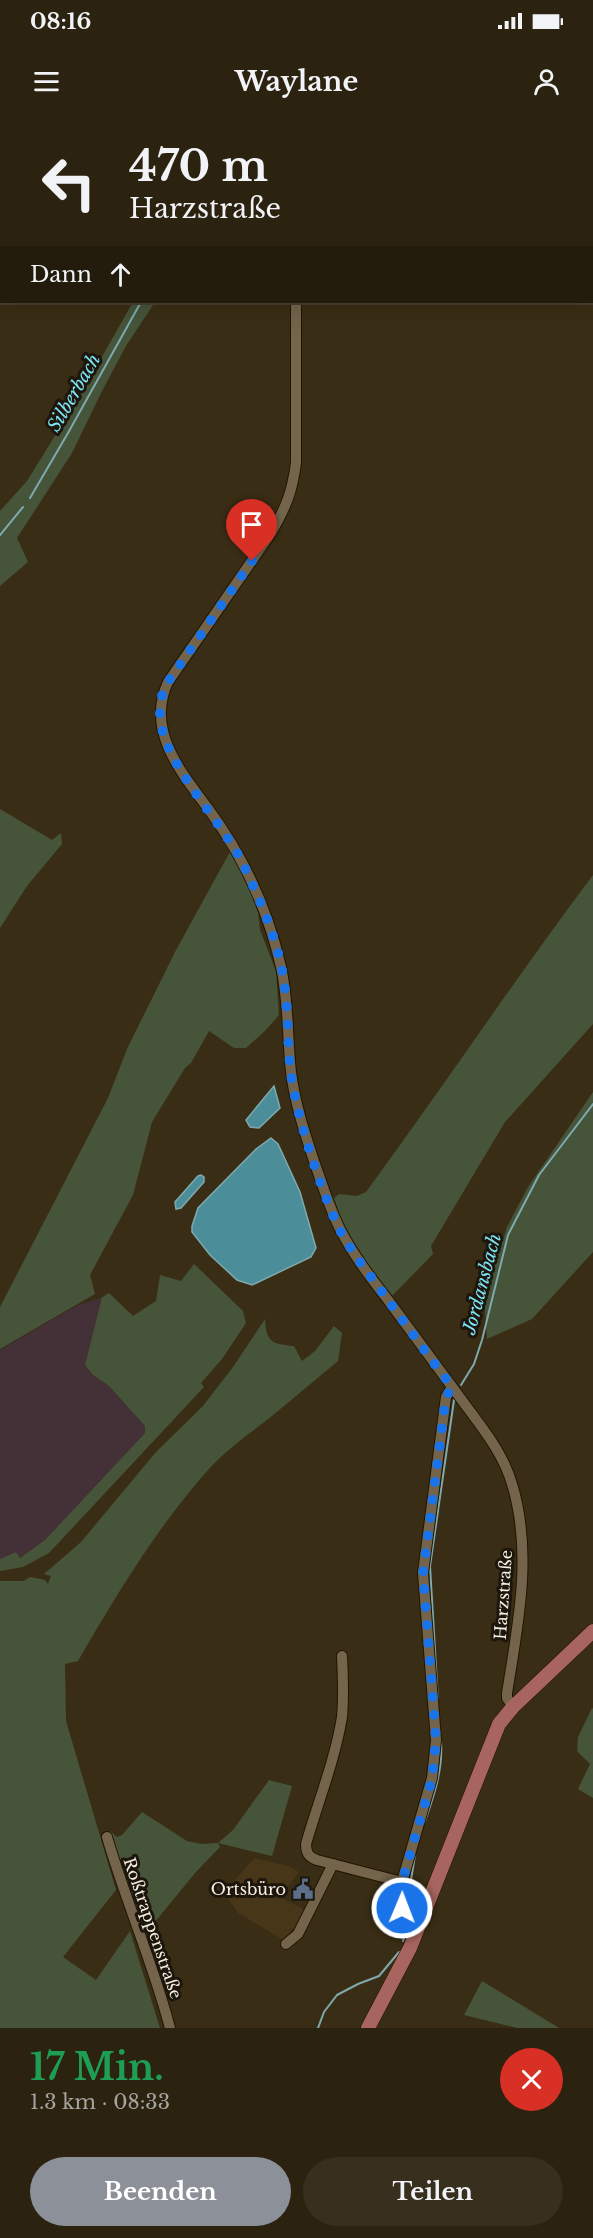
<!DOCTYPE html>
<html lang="de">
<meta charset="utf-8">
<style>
body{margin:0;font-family:"Libre Baskerville",serif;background:#382f1e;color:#f1f3f6;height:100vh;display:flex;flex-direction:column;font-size:22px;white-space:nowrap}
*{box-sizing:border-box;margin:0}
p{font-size:20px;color:#a6a49f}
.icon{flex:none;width:33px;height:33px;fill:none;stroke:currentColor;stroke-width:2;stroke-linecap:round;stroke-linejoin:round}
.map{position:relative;height:1908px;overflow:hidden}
.details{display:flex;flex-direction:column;background:#2c2210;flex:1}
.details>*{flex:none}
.top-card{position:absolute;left:0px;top:0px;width:594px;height:183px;box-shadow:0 6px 24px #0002,0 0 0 2px #483f30;background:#2c2210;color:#f1f3f6;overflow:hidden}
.pin{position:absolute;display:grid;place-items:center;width:51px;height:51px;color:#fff;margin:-62px -26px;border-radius:50% 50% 50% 0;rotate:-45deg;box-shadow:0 0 6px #0007}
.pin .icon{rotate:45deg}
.me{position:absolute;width:66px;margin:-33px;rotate:1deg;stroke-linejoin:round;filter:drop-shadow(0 0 4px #0008)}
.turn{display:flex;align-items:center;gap:21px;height:126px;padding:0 30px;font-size:27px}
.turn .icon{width:78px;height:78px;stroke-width:2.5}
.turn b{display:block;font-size:42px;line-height:51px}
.then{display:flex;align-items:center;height:57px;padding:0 30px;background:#0003;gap:12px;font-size:22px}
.round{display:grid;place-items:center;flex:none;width:63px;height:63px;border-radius:32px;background:#382f1e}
.headline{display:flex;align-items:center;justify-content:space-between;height:102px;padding:0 30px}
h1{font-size:36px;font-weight:700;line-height:45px;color:#1e9e55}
.action{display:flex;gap:12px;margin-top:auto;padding:12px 30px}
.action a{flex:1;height:69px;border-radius:36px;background:#8c9099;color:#fff;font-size:24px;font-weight:700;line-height:69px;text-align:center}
.action a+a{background:#382f1e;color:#f1f3f6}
.status{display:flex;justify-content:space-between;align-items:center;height:42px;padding:0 30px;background:#2c2210;direction:ltr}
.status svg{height:16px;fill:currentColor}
header{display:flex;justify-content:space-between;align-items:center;height:78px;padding:0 30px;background:#2c2210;font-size:27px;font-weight:700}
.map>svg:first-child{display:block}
</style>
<div class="status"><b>08:16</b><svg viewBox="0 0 49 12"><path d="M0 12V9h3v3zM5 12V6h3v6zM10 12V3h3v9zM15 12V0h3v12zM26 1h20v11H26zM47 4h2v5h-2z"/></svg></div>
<header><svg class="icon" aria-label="menu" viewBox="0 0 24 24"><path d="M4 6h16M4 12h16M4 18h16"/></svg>Waylane<svg class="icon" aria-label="person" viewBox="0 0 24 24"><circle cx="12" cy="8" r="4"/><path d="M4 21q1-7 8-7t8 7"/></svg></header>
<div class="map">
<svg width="593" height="1908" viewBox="0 0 593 1908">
<rect width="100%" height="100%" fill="#3a2d15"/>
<!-- industrial -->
<path fill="#443037" d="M101,1178V1181L85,1245L93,1255L109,1266L145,1306V1313L45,1420L19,1438L0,1439V1230L78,1185Z"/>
<!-- built -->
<path fill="#473618" d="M254,1738L289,1746L299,1752L280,1777L305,1790L295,1810L292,1809L285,1821L238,1793L224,1773Z"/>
<!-- green -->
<g fill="#465439">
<path d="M133,182H155L126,226L102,271L72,333L17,418L28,442L0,466V391L27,361L82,272Z"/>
<path d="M0,689L52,720L61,713L62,724L27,766L0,808Z"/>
<path d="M231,730L248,764L258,792L260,810L276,851L279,895L265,911L246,928H234L209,911L191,943L185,948L152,1002L133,1075L90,1155L95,1174L0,1229V1187L108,978L127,929L176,830Z"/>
<path d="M593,755V904L505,1002L431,1126L433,1134L392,1176L354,1126L343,1105L334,1078L339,1074L357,1076L366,1072C443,967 515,859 593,755Z"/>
<path d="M593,972V1132L532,1199L487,1219L484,1178L507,1107L528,1067Z"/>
<path d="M194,1144L243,1191L246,1203L222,1239L201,1263L204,1267L49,1433L23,1447L0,1451V1439L16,1432L20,1438L45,1420L145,1313V1306L109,1266L93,1255L85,1245L101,1181V1178L109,1173L133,1196L156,1181L160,1155L181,1161Z"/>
<path d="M265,1199C266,1223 273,1224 294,1226L302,1241L315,1231L334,1206L342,1213L338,1241C316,1259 294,1278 272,1296C250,1313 228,1328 209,1349C157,1407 117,1474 78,1541L65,1544L66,1601L116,1770L63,1837L96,1860L130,1811L160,1908H0V1461H24L30,1457L45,1460L48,1464L51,1456L44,1454L81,1422L156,1332L203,1286L233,1247Z"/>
<path d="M592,1588L593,1589V1678L578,1669L590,1644L577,1631L578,1617Z"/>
<path d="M269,1660L292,1666L272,1736L218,1723L220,1727L195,1753L150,1808L144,1810L126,1767L110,1711L117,1717L122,1715L142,1692L187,1721L201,1724L218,1723L233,1710Z"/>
<path d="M482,1861L559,1908H517L464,1895Z"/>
</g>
<!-- water -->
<g fill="#4b8d98" stroke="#7eaaae" stroke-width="1.5">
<path d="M0,0H92L2,2L0,79Z"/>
<path d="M274,966L280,988L259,1008L250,1007L246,1000Z"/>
<path d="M271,1018L278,1024L300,1072L316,1128L311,1137L252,1165L237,1160L210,1135L192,1112V1106L198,1088L256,1029Z"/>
<path d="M201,1055L204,1057V1062L181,1088L176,1089L175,1082L198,1056Z"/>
</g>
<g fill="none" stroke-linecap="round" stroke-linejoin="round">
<!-- stream -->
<g stroke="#7eaaae" stroke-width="2">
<path d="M212,2L213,0"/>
<path d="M30,378L68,313L141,182"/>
<path d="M0,415L23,387"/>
<path d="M461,1265L474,1244L482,1220L508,1115L539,1055L593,984"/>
<path d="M438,1581L430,1446L454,1280"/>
<path d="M425,1701C434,1675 443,1650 441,1622"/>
<path d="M409,1792L411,1760L415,1735"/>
<path d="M403,1821L408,1801"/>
<path d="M318,1908L324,1892L337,1875L358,1864L379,1856L399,1832"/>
</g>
<!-- minor casing -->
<g stroke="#211500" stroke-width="12">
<g id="minor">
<path d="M296,0V2"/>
<path d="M296,182V343C292,373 286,387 271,413L168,562C146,609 179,650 207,687C242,734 268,790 281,847C289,882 287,917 291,952C295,984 305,1014 315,1044C323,1066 330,1090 341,1111C354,1136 371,1158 388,1180C413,1214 439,1249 464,1283C483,1309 503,1333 512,1364C533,1433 518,1504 507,1573V1578L513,1587"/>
<path d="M342,1536C343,1556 344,1576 342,1597C335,1640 318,1682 306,1724C306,1732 308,1737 317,1740L402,1762"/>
<path d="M107,1717C126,1782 153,1843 170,1908"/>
<path d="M420,1805C401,1796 399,1780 402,1762L432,1658L436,1620L423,1453L446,1277L452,1267"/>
<path d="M286,1824L298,1814L333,1744"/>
</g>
</g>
<!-- major casing -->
<g stroke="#211500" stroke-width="15">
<path id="major" d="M368,1908L410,1828L499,1604L513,1587L593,1511"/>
</g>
<!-- minor -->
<use href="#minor" stroke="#73644b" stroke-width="10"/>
<!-- major -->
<use href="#major" stroke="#a8645e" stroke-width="14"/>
</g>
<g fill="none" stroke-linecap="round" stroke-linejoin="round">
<!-- route -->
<path stroke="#1a73e8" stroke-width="10" stroke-dasharray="0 18" d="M252,441L168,562C164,570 160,578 160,588C157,640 222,699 244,746C262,784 281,828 285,870C289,900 287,931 292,961C300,1006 317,1057 335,1100C347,1127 367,1151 385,1176C407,1206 429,1237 452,1267L446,1277L423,1453L436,1620L432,1659L402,1762L400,1776L402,1788"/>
</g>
<!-- icons -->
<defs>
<g id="civic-bare" transform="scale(1.62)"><path d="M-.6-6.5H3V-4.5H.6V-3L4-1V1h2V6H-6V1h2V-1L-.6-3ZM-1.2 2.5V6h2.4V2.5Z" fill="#5c6f8a" stroke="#1c160c" stroke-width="2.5" paint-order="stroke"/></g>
</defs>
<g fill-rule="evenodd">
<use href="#civic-bare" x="303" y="1769"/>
</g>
<g text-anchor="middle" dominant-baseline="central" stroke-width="6" stroke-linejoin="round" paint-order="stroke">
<!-- street labels -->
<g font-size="16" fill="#f6eee0" stroke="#1c160c">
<text transform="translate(503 1475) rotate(-86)">Harzstraße</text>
<text transform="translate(153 1808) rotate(71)">Roßtrappenstraße</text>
</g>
<!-- poi labels -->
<g font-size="16" fill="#f6eee0" stroke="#1c160c" text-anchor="end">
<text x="286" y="1769">Ortsbüro</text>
</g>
<!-- water labels -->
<g font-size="18" font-style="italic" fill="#7ce4f5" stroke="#1c160c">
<text transform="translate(74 273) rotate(-60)">Silberbach</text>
<text transform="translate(482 1164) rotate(-75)">Jordansbach</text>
</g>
</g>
</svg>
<div class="pin" style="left:252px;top:441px;background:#d93025"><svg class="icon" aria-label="arrive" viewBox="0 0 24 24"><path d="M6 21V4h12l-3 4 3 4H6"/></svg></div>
<svg class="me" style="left:402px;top:1788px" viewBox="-20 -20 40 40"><circle r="17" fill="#1a73e8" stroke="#fff" stroke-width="3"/><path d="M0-11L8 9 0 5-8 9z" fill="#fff"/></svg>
<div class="top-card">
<div class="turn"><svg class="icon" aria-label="left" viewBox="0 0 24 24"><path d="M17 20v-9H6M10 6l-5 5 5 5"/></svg><div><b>470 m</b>Harzstraße</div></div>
<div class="then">Dann<svg class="icon" aria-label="ahead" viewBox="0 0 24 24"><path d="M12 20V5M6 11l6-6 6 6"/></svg></div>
</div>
</div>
<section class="details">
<div class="headline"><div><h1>17 Min.</h1><p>1.3 km · 08:33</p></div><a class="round" style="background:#d93025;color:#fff"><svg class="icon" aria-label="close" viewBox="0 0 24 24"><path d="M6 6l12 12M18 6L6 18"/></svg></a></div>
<div class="action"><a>Beenden</a><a>Teilen</a></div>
</section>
